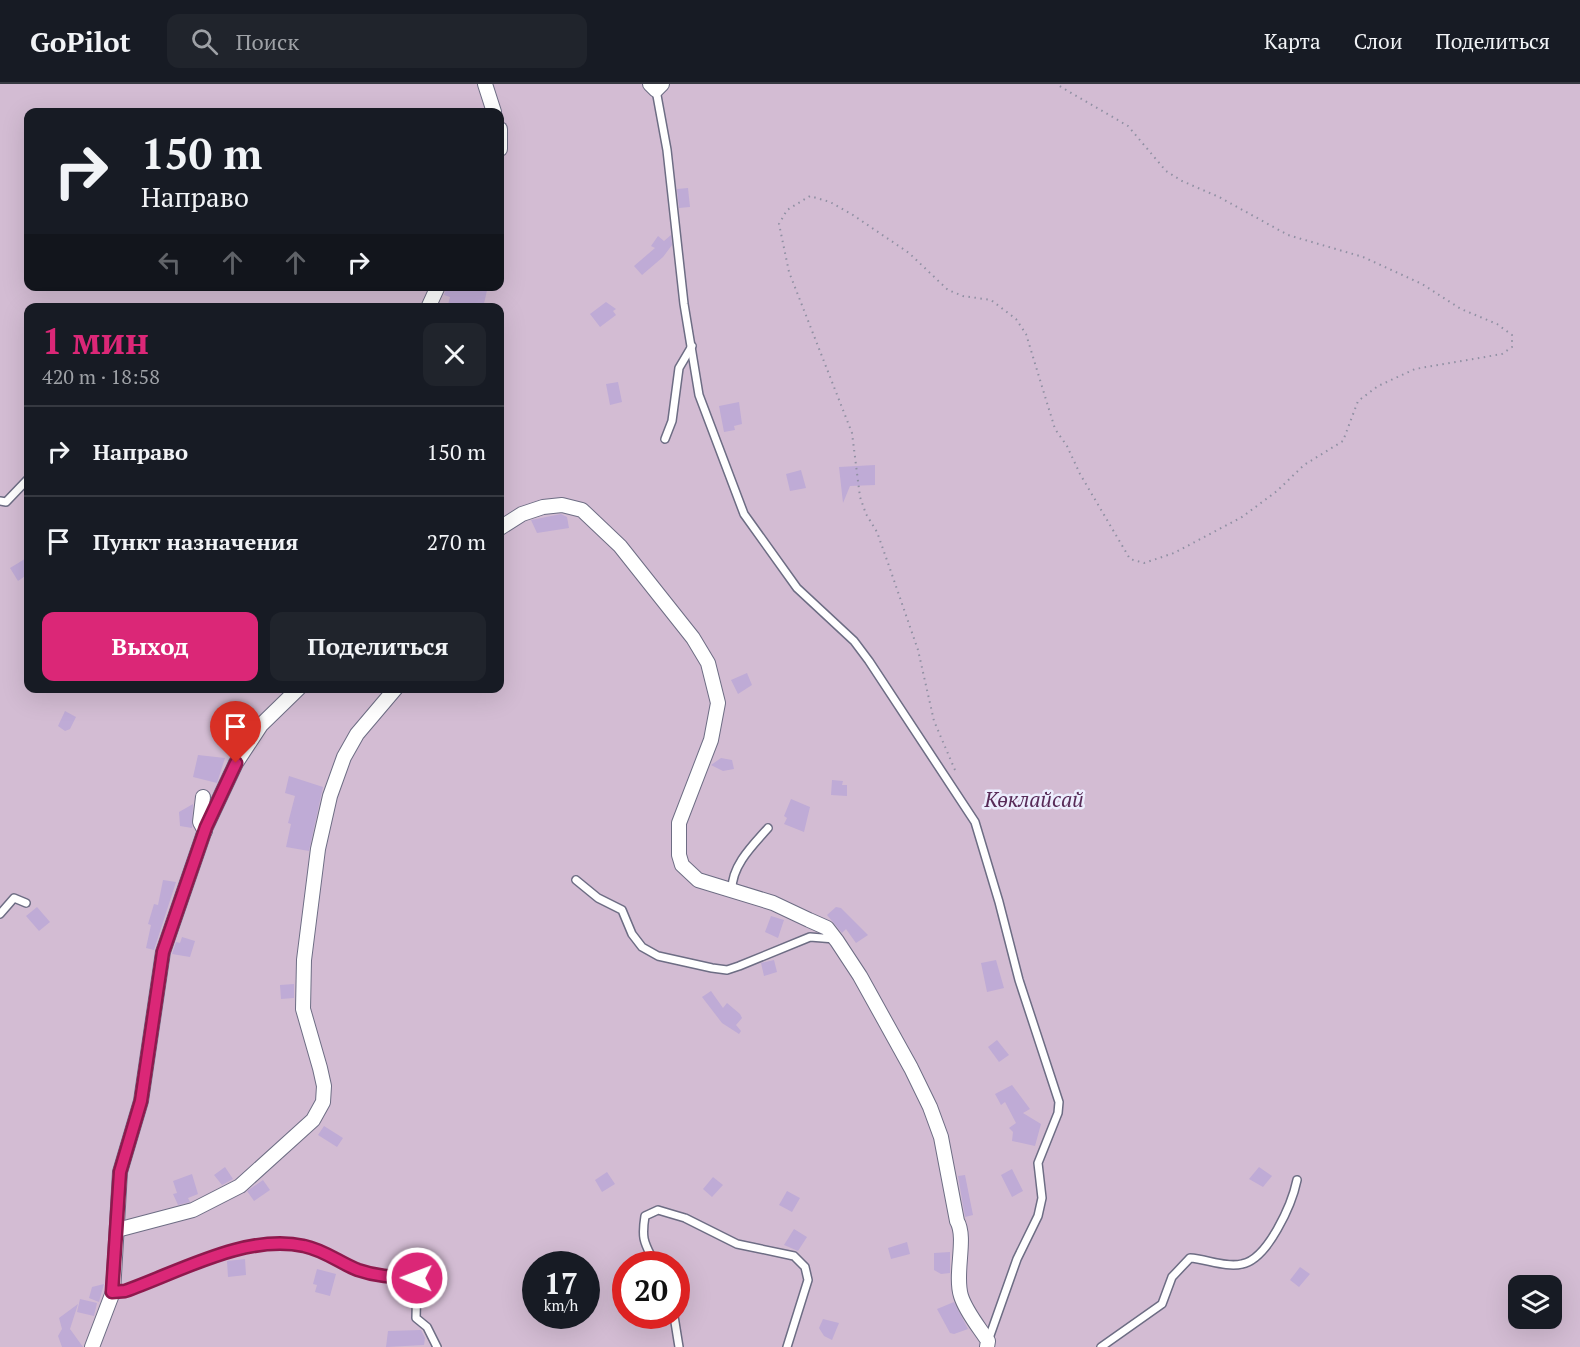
<!DOCTYPE html>
<html lang="ru">
<meta charset="utf-8">
<style>
body{margin:0;font-family:"PT Serif",serif;background:#20242c;color:#f1f3f6;height:100vh;display:flex;flex-direction:column;font-size:22px;white-space:nowrap}
*{box-sizing:border-box;margin:0}
p{font-size:20px;color:#9ea1a6}
.icon{flex:none;width:33px;height:33px;fill:none;stroke:currentColor;stroke-width:2;stroke-linecap:round;stroke-linejoin:round}
.map{position:relative;flex:1;overflow:hidden}
.drawer{position:absolute;left:24px;top:219px;width:480px;height:390px;display:flex;flex-direction:column;background:#171b24;border-radius:12px;box-shadow:0 6px 24px #0002}
.drawer>*{flex:none}
.banner{position:absolute;left:24px;top:24px;width:480px;height:183px;border-radius:12px;box-shadow:0 6px 24px #0002;background:#171b24;color:#f1f3f6;overflow:hidden}
.fabs{position:absolute;left:1508px;top:1191px;display:grid;gap:12px}
.fabs a{display:grid;place-items:center;width:54px;height:54px;border-radius:12px;background:#171b24;box-shadow:0 6px 24px #0002;font-size:30px}
.speed{position:absolute;left:522px;top:1167px;display:flex;gap:12px;font-size:30px;font-weight:700;text-align:center}
.speed>*{display:grid;place-content:center;width:78px;height:78px;border-radius:50%;background:#171b24;box-shadow:0 6px 24px #0002;line-height:1}
.speed small{font-size:15px;font-weight:400}
.speed .limit{border:9px solid #d22;background:#fff;color:#111}
.pin{position:absolute;display:grid;place-items:center;width:51px;height:51px;color:#fff;margin:-62px -26px;border-radius:50% 50% 50% 0;rotate:-45deg;box-shadow:0 0 6px #0007}
.pin .icon{rotate:45deg}
.me{position:absolute;width:66px;margin:-33px;rotate:271deg;stroke-linejoin:round;filter:drop-shadow(0 0 4px #0008)}
.turn{display:flex;align-items:center;gap:21px;height:126px;padding:0 18px;font-size:27px}
.turn .icon{width:78px;height:78px;stroke-width:2.5}
.turn b{display:block;font-size:42px;line-height:51px}
.lanes{display:flex;align-items:center;height:57px;padding:0 18px;background:#0003;justify-content:center;gap:30px;direction:ltr}
.lanes .off{opacity:.35}
.round{display:grid;place-items:center;flex:none;width:63px;height:63px;border-radius:12px;background:#20242c}
.head{display:flex;align-items:center;justify-content:space-between;height:102px;padding:0 18px}
h1{font-size:36px;font-weight:600;line-height:45px;color:#db2777}
.action{display:flex;gap:12px;margin-top:auto;padding:12px 18px}
.action a{flex:1;height:69px;border-radius:12px;background:#db2777;color:#fff;font-size:24px;font-weight:600;line-height:69px;text-align:center}
.action a+a{background:#20242c;color:#f1f3f6}
ul{padding:0;list-style:none}
li{display:flex;align-items:center;gap:18px;height:90px;padding:0 18px;border-top:2px solid #363941}
li div{flex:1}
li b{display:block;font-size:22px}
li em{font-style:normal}
header{display:flex;align-items:center;gap:36px;box-sizing:border-box;height:84px;padding:0 30px;background:#171b24;border-bottom:2px solid #363941}
header strong{font-size:28px}
nav{display:flex;gap:33px;margin-inline-start:auto;font-size:21px}
.search{width:420px;height:54px;background:#20242c;display:flex;align-items:center;gap:15px;box-sizing:border-box;padding:0 21px;border-radius:12px;color:#9ea1a6;font-size:22px}
.map>svg:first-child{display:block}
</style>
<header>
<strong>GoPilot</strong>
<div class="search"><svg class="icon" aria-label="search" viewBox="0 0 24 24"><circle cx="10" cy="10" r="6"/><path d="M15 15l6 6"/></svg>Поиск</div>
<nav><a>Карта</a><a>Слои</a><a>Поделиться</a></nav>
</header>
<div class="map">
<svg width="1580" height="1263" viewBox="0 0 1580 1263">
<rect width="100%" height="100%" fill="#dedef8"/>
<!-- green -->
<path fill="#d3bcd3" fill-rule="evenodd" d="M0,0H1580V1263H0ZM28,28H500V202H28ZM28,224H500V604H28ZM536,1180H586V1232H536ZM626,1180H676V1232H626ZM1518,1202H1551V1234H1518Z"/>
<!-- building -->
<g fill="#bfabd6">
<path d="M688,104L690,123L679,124L677,105Z"/>
<path d="M671,151L672,161L663,173L642,191L634,182L655,164L651,162L658,152L664,157Z"/>
<path d="M447,202H488L483,224H447L450,213L444,211Z"/>
<path d="M606,218L616,225L613,227L616,231L600,243L590,230Z"/>
<path d="M618,298L622,318L610,321L606,300Z"/>
<path d="M739,318L742,340L734,342L735,346L724,348L719,322Z"/>
<path d="M875,381V401L850,402L843,419L839,383Z"/>
<path d="M801,386L806,404L790,407L786,390Z"/>
<path d="M561,430L567,433L569,444L537,449L531,436Z"/>
<path d="M28,473V490L18,497L10,484Z"/>
<path d="M747,589L752,601L738,610L731,596Z"/>
<path d="M65,627L76,633L70,645L65,647L58,642Z"/>
<path d="M198,671L225,674L217,699L193,693Z"/>
<path d="M721,674L732,676L734,685L723,687L711,681Z"/>
<path d="M289,692L323,703L309,767L286,763L291,740L288,739L295,712L285,709Z"/>
<path d="M832,696L843,697L842,701H847V712L831,711Z"/>
<path d="M791,715L810,723L804,748L784,740L787,734L784,732Z"/>
<path d="M193,720L192,744L180,742L179,728Z"/>
<path d="M163,796L176,798L154,866L146,864L151,841L148,840L154,820L158,821Z"/>
<path d="M37,823L50,838L39,847L26,832Z"/>
<path d="M836,823L841,824L868,851L856,859L846,845L842,849L827,831Z"/>
<path d="M771,832L784,836L778,854L765,848Z"/>
<path d="M182,853L195,857L190,873L172,870L176,858L180,859Z"/>
<path d="M774,876L777,888L764,892L761,879Z"/>
<path d="M996,876L1004,904L987,908L981,879Z"/>
<path d="M294,900V914L281,915L280,901Z"/>
<path d="M711,907L723,924L727,919L740,930L742,934L736,941L741,947L739,950L722,939L702,913Z"/>
<path d="M997,956L1009,971L999,978L988,963Z"/>
<path d="M1012,1001L1030,1025L1023,1029L1041,1040L1035,1062L1012,1057L1013,1048L1009,1044L1016,1039L1005,1018L1001,1021L995,1010Z"/>
<path d="M324,1042L343,1054L337,1063L318,1051Z"/>
<path d="M225,1083L233,1095L222,1101L214,1091Z"/>
<path d="M1259,1083L1272,1092L1263,1103L1249,1095Z"/>
<path d="M1012,1085L1023,1107L1012,1113L1001,1091Z"/>
<path d="M607,1088L615,1100L602,1108L595,1096Z"/>
<path d="M192,1090L198,1110L188,1114L190,1118L178,1121L173,1110L177,1109L173,1097Z"/>
<path d="M965,1091L973,1131L965,1133L958,1092Z"/>
<path d="M713,1093L723,1101L712,1113L703,1105Z"/>
<path d="M263,1096L270,1106L254,1117L247,1107Z"/>
<path d="M787,1107L800,1114L792,1128L779,1121Z"/>
<path d="M794,1145L807,1153L798,1167L784,1161Z"/>
<path d="M907,1158L910,1170L891,1175L888,1164Z"/>
<path d="M950,1168V1189L941,1190L934,1186V1169Z"/>
<path d="M245,1175L246,1191L228,1193L227,1177Z"/>
<path d="M1300,1183L1310,1190L1299,1203L1290,1196Z"/>
<path d="M317,1185L336,1190L330,1212L315,1208L317,1201L313,1200Z"/>
<path d="M104,1200L99,1218L89,1214L92,1203Z"/>
<path d="M80,1215L97,1219L94,1232L77,1228Z"/>
<path d="M954,1218L968,1245L954,1250L950,1249L937,1225Z"/>
<path d="M78,1220L70,1245L83,1263H62L58,1252L62,1245L59,1234Z"/>
<path d="M823,1235L839,1239L832,1256L824,1252L819,1244Z"/>
<path d="M421,1246L425,1254L424,1261L386,1263L388,1247Z"/>
</g>
<g fill="none" stroke-linecap="round" stroke-linejoin="round">
<!-- lane casing -->
<g stroke="#6d6d84" stroke-width="10">
<g id="lane">
<path d="M656,6L667,66L684,220L699,311L744,430L797,504L854,557L869,577L975,738L999,818L1019,896L1059,1018L1058,1029L1038,1079L1042,1114L1038,1132L1017,1175L988,1257"/>
<path d="M665,355L672,337L679,284L692,262"/>
<path d="M0,417L6,418L28,395"/>
<path d="M576,796L598,814L622,826L632,850L642,863L658,872L712,884L727,886L739,882L810,853L835,855"/>
<path d="M732,805C732,781 753,761 768,744"/>
<path d="M0,830L14,814L26,819"/>
<path d="M655,1180C645,1159 641,1157 645,1132L658,1126L668,1129L685,1134L737,1160L794,1172L805,1183L808,1196L787,1263"/>
<path d="M113,1208L125,1207C178,1187 247,1149 304,1162C324,1166 340,1179 358,1186C378,1193 396,1193 417,1194L416,1234L427,1243L437,1263"/>
<path d="M674,1232L679,1263"/>
<path d="M1101,1263L1162,1220L1172,1193L1190,1174C1206,1175 1227,1184 1242,1180C1268,1175 1292,1120 1297,1096"/>
</g>
</g>
<!-- street casing -->
<g stroke="#6d6d84" stroke-width="16">
<g id="street">
<path d="M485,0L494,28"/>
<path d="M650,0L656,6L662,0"/>
<path d="M500,45V65"/>
<path d="M428,224L438,202"/>
<path d="M500,444L522,430L543,423L562,421L582,426L620,462L693,554L708,579L718,619L711,656L679,739V771L682,781L698,796L773,819L809,836L827,844L837,857L860,892L911,984L930,1023L941,1053L957,1137C967,1154 954,1190 961,1212C966,1228 979,1243 988,1257L987,1263"/>
<path d="M203,713L200,738L205,747"/>
<path d="M117,1146L193,1126L240,1102L313,1036L323,1018L324,1002L320,984L303,925L304,876L318,765L330,712L344,673L357,650L396,604"/>
<path d="M92,1263L113,1208L120,1088L141,1017L163,868L206,743L236,679L261,641L299,604"/>
</g>
</g>
<!-- path -->
<path stroke="#9090a3" stroke-width="2" stroke-dasharray="1.5 4.5" stroke-linecap="butt" d="M955,686L934,637L918,566L889,482L877,448L866,430L860,413L852,349L789,188L779,140L787,126L810,112L830,118L853,131L909,169L948,206L963,212L991,216L1016,235L1026,250L1055,345L1067,362L1080,390L1130,475L1144,479L1174,469L1242,433L1277,407L1304,381L1343,357L1358,317L1378,302L1415,285L1502,270L1512,263V251L1497,240L1461,225L1422,200L1363,173L1288,151L1219,113L1182,97L1166,87L1128,42L1056,0"/>
<!-- lane -->
<use href="#lane" stroke="#fff" stroke-width="7"/>
<!-- street -->
<use href="#street" stroke="#fff" stroke-width="14"/>
</g>
<g fill="none" stroke-linecap="round" stroke-linejoin="round">
<!-- route casing -->
<g stroke="#8e194d" stroke-width="15">
<path id="route" d="M236,679L206,743L163,868L141,1017L120,1088L112,1208L125,1207C179,1188 247,1149 304,1162C324,1166 340,1179 358,1186C378,1193 396,1193 417,1194"/>
</g>
<!-- route -->
<use href="#route" stroke="#db2777" stroke-width="10"/>
</g>
<g text-anchor="middle" dominant-baseline="central" stroke-width="5" stroke-linejoin="round" paint-order="stroke">
<!-- park labels -->
<g font-size="21" font-style="italic" fill="#572a57" stroke="#ecedfd">
<text x="1034" y="715">Көклайсай</text>
</g>
</g>
</svg>
<div class="fabs">
<a><svg class="icon" aria-label="layers" viewBox="0 0 24 24"><path d="M12 4l9 5-9 5-9-5zM3 14l9 5 9-5"/></svg></a>
</div>
<div class="speed"><div>17<small>km/h</small></div><div class="limit">20</div></div>
<div class="pin" style="left:236px;top:679px;background:#d93025"><svg class="icon" aria-label="arrive" viewBox="0 0 24 24"><path d="M6 21V4h12l-3 4 3 4H6"/></svg></div>
<svg class="me" style="left:417px;top:1194px" viewBox="-20 -20 40 40"><circle r="17" fill="#db2777" stroke="#fff" stroke-width="3"/><path d="M0-11L8 9 0 5-8 9z" fill="#fff"/></svg>
<div class="banner">
<div class="turn"><svg class="icon" aria-label="right" viewBox="0 0 24 24"><path d="M7 20v-9h11M14 6l5 5-5 5"/></svg><div><b>150 m</b>Направо</div></div>
<div class="lanes"><svg class="icon off" aria-label="left" viewBox="0 0 24 24"><path d="M17 20v-9H6M10 6l-5 5 5 5"/></svg><svg class="icon off" aria-label="ahead" viewBox="0 0 24 24"><path d="M12 20V5M6 11l6-6 6 6"/></svg><svg class="icon off" aria-label="ahead" viewBox="0 0 24 24"><path d="M12 20V5M6 11l6-6 6 6"/></svg><svg class="icon" aria-label="right" viewBox="0 0 24 24"><path d="M7 20v-9h11M14 6l5 5-5 5"/></svg></div>
</div>
<section class="drawer">
<div class="head"><div><h1>1 мин</h1><p>420 m · 18:58</p></div><a class="round"><svg class="icon" aria-label="close" viewBox="0 0 24 24"><path d="M6 6l12 12M18 6L6 18"/></svg></a></div>
<ul>
<li><svg class="icon" aria-label="right" viewBox="0 0 24 24"><path d="M7 20v-9h11M14 6l5 5-5 5"/></svg><div><b>Направо</b></div><em>150 m</em></li>
<li><svg class="icon" aria-label="arrive" viewBox="0 0 24 24"><path d="M6 21V4h12l-3 4 3 4H6"/></svg><div><b>Пункт назначения</b></div><em>270 m</em></li>
</ul>
<div class="action"><a>Выход</a><a>Поделиться</a></div>
</section>
</div>
